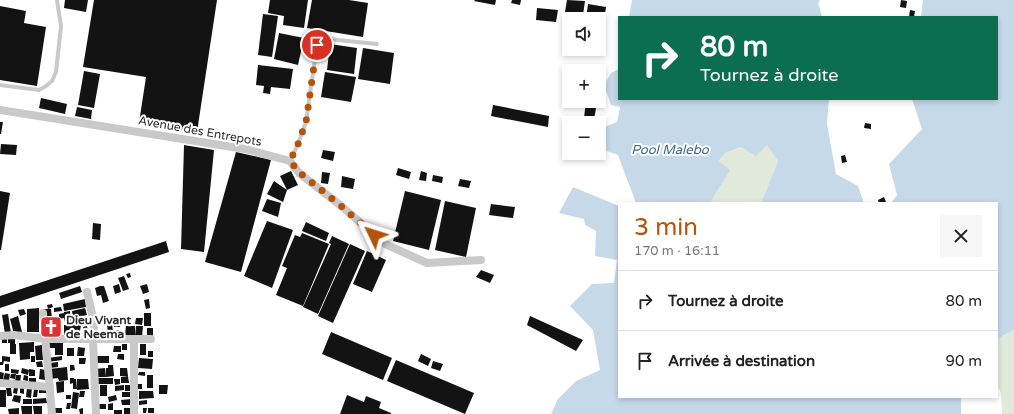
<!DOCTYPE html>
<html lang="fr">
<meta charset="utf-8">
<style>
body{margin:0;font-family:"Varela Round",sans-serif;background:#f6f6f6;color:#222;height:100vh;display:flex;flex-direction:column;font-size:15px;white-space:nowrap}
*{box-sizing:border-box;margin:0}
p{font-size:13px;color:#767676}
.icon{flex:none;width:22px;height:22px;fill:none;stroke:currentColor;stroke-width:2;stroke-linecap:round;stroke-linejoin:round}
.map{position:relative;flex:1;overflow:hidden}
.panel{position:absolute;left:618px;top:202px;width:380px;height:196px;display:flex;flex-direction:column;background:#fff;border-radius:0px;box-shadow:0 2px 6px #0003}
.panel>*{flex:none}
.top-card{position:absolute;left:618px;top:16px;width:380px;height:84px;border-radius:0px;box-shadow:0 2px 6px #0003;background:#0b6e4f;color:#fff;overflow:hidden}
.tools{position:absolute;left:562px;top:12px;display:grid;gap:8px}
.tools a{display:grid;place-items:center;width:44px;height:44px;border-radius:0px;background:#fff;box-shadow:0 2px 6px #0003;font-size:20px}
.pin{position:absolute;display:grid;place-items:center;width:34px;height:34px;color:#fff;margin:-17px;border:2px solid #fff;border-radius:50%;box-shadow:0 1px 4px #0007}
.me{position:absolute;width:44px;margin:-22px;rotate:311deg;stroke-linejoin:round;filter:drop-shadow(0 0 3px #0008)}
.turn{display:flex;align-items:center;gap:14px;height:84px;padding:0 16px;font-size:18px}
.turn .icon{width:52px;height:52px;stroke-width:2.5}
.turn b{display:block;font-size:28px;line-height:34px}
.round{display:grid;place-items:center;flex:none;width:42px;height:42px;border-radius:0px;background:#f6f6f6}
.overview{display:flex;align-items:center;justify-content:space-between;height:68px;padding:0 16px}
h1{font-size:24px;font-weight:600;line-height:30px;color:#b45309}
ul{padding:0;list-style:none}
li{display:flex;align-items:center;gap:12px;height:60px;padding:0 16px;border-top:1px solid #e0e0e0}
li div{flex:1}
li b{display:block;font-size:15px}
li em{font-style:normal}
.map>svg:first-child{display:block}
</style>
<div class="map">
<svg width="1014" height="414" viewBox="0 0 1014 414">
<rect width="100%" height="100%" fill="#fff"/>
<!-- green -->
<g fill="#e1eada">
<path d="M767,144L778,161L761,203H710L729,171L719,161L725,153L741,147Z"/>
<path d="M1014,330V414H1002L1001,393L997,385V339Z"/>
</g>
<!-- water -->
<g fill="#c6d9e9">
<path d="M632,0H820L818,3L822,17H629Z"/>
<path d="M923,0H1014V330L997,339V203H891L897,195L889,164L922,129L912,99H997V17H921Z"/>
<path d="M619,69V99H829L827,124L836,174L858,186L864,203H761L778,161L767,145L756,156L741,147L725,153L719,161L730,170L710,203H636L618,155L601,149L599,146V129L617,122L620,107L611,105L604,85L611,73Z"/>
<path d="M573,187L619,206V397H961V414H551L558,399L576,381L600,370L593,330L570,306L592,284L614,283L617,260L595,256L596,231L585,225L584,219L559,213Z"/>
</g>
<!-- building -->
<g fill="#131313">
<path d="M65,0H88L86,12L64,8Z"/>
<path d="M94,0H217L197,132L139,123L146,77L83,67Z"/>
<path d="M270,0H308L304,28L283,25L284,16L268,13Z"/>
<path d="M312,0H349L368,3L363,37L307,28Z"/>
<path d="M475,0H496L495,5L474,1Z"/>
<path d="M512,0H521L520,5L511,3Z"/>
<path d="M567,0L585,1L583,15L565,12Z"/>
<path d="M901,0L907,1L906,8L900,7Z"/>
<path d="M588,4L606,7L604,22L599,21V19H586Z"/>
<path d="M0,6L26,11L24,23L46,27L37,86L0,80Z"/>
<path d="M537,8L558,10L556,22L536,20Z"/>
<path d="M910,10L915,11L914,17H909Z"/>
<path d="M263,14L278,16L272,57L258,55Z"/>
<path d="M279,33L304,38L298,65L274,59Z"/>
<path d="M330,44L357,48L354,74L327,70Z"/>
<path d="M363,48L394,53L390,84L358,79Z"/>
<path d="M258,65L293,69L290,89L271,87L270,94L263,93L264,86L256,85Z"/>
<path d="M84,71L100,74L94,108L78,105Z"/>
<path d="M325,72L356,77L351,102L321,97Z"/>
<path d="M41,98L67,104L65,114L39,108Z"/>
<path d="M586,101L597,102L594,120L584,118Z"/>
<path d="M493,105L549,116L548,127L491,116Z"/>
<path d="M77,107L92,110L91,119L75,116Z"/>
<path d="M0,122H3L1,134H0Z"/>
<path d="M865,123L871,124V129L864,128Z"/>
<path d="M1,144L17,145L16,155L0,154Z"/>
<path d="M184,145L214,150L204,252L181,249Z"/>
<path d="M323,150L335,152L333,161L321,158Z"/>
<path d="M236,152L271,160L241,272L205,262Z"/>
<path d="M845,155L847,162L842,163L841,156Z"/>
<path d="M398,168L411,172L409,179L396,175Z"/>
<path d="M291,171L298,185L287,190L283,202L267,194L274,181L287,190L280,176Z"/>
<path d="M421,171L427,173L426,181L419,180Z"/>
<path d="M322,172L330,173L328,184L321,183Z"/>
<path d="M433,175L443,177L442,183L432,181Z"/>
<path d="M342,176L355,179L353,189L341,187Z"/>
<path d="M460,179L471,181L469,188L458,186Z"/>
<path d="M0,191L10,193L1,250H0Z"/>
<path d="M405,191L441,200L429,250L393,241Z"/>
<path d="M884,197L886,202L879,203L878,200Z"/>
<path d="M267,199L281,203L278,217L262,211Z"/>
<path d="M445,201L476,208L466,257L435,250Z"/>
<path d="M491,204L515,207L513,218L489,215Z"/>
<path d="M267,221L293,230L272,288L244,276Z"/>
<path d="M306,222L329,233L326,241L302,231Z"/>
<path d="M93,223L101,224L100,240L92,239Z"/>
<path d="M302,233L329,244L303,306L276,295L287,268L282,266L295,235L300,237Z"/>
<path d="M332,236L349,244L318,314L303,307L331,244L329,243Z"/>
<path d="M166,241L169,252L0,308V296Z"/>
<path d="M350,244L365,251L333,323L318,316Z"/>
<path d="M367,251L386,260L372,292L353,284Z"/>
<path d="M481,270L494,275L490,283L476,277Z"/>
<path d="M130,273L131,277L128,278L126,274Z"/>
<path d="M124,276L129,289L123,291L118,278Z"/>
<path d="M119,284L121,292L115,294L113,286Z"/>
<path d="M147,284L149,292L143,294L140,286Z"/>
<path d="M80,286L82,292L61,299L59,293Z"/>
<path d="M100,286H104L109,301L103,303L101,295L97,296L95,288Z"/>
<path d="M85,299L86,307L64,311L63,304Z"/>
<path d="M149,299L150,308L146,309L144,300Z"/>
<path d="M52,304L53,307L48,309L47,305Z"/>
<path d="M61,307L62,311L54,312V308Z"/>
<path d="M39,308V332H27V309Z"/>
<path d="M85,308L87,315L73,318L72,311Z"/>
<path d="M24,309L26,314L20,316L18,310Z"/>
<path d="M44,309H51L52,320L45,321Z"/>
<path d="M70,311L71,321L65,322L64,318L59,319V314L64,313V312Z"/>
<rect x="144" y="313" width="7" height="13"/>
<path d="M8,314L11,333L5,334L2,315Z"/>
<path d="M18,316L22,332L14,334L10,319Z"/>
<path d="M530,316L583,340L576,351L527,325Z"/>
<path d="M136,318H143L142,325L135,324Z"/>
<path d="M114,319L120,320V327H114Z"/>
<path d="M112,324L113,332H108L107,325Z"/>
<path d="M64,325H81L80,331L72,330V336H64Z"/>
<path d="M87,326L88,332L84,333L83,327Z"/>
<path d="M126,326H135V336L125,335Z"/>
<path d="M136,326H143L142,337L135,336Z"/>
<rect x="147" y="328" width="6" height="8"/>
<rect x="114" y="330" width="4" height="5"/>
<rect x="118" y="330" width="4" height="6"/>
<path d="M331,332L392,358L383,380L322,354Z"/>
<path d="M2,338L7,339V343H2Z"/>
<path d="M8,339H15V344H16V354H10V343H8Z"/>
<path d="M34,342V352H30V359L20,360L19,343Z"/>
<path d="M63,342V355H55V348H48V343Z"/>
<rect x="122" y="344" width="5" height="6"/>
<rect x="140" y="344" width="6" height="11"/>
<path d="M42,345L43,360H36L35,346Z"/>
<path d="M114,346H121V352H113Z"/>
<path d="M78,347L85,348L84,356H77Z"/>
<rect x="67" y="348" width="7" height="8"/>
<rect x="148" y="351" width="5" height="6"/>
<path d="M118,354H124V360L117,359Z"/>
<path d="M421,354L431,359L428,366L418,361Z"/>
<path d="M2,356L10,357V362L4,361L3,365H0V362H2Z"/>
<rect x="31" y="356" width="4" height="6"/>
<path d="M62,356V360L48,362V358Z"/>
<rect x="96" y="356" width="13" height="7"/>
<path d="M79,358H86L85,364H79Z"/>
<path d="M139,358L153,359L152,369L138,368Z"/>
<path d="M396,360L474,393L465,414L387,381Z"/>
<path d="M42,361L43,367H37L36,362Z"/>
<path d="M433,361L443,364L440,371L431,368Z"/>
<path d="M58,362V367L50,368V363Z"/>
<rect x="5" y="364" width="4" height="7"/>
<path d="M70,365H74L75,370L70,371Z"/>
<path d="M108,365H113L114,376L106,377V368H108Z"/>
<path d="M67,367L68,380L59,381L58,378L50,379L49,369Z"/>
<path d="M22,368L29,370L28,375L21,373Z"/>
<path d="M105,368L106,377H95V369Z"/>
<path d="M120,368H127L128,376H120Z"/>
<path d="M11,369L19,370L18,374L11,373Z"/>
<path d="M29,369L35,370V376H29Z"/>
<path d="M40,369L46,370L45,380L39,379Z"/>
<path d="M0,372L4,373L3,379H0Z"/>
<path d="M139,372H145V376L138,375Z"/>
<path d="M5,373L10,374L9,381L3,380Z"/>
<path d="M11,374H16L15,379L10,378Z"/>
<path d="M16,375H21L20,383L15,382Z"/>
<path d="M24,375L28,376V381L23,380Z"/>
<rect x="147" y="375" width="6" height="13"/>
<path d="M128,376L129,383H121V377Z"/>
<rect x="29" y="378" width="7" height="4"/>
<path d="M70,378H74V379H76L77,389H73V383L70,384Z"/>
<path d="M97,378H113V384H98Z"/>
<path d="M77,379H88L89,389L77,390Z"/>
<path d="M114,379H120V384L115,385Z"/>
<path d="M64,381V392L57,393L56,382Z"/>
<rect x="138" y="384" width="4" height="5"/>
<rect x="100" y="385" width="7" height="11"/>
<path d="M124,385V390L115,391V386Z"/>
<rect x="125" y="385" width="6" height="6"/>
<path d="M159,385H168L167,394H159Z"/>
<path d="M14,387L18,388L17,394L13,393Z"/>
<path d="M27,387L32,388L31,398L26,397Z"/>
<path d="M6,388H11L12,396H7Z"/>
<path d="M20,388H24V394L20,393Z"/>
<rect x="39" y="388" width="8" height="5"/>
<path d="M34,389H38L37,397H33Z"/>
<rect x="0" y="390" width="6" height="17"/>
<path d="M80,391H85L84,397H79Z"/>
<path d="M139,391H153L154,398L139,399Z"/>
<path d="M73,392L79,393L77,409L71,408Z"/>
<rect x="122" y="392" width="9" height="5"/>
<path d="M14,395L21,396L20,403L12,401Z"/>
<rect x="66" y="395" width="5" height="4"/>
<path d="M116,395L117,400L109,402L108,397Z"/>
<path d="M347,395L364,402L366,396L381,402L379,408L391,413V414H340Z"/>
<path d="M46,398L47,403L33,404V399Z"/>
<rect x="23" y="399" width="9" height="5"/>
<path d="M131,399V405H122L121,400Z"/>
<path d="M147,400V404L139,405V401Z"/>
<path d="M67,403H71L70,409H66Z"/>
<path d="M113,403V410H108V404Z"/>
<rect x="97" y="404" width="9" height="5"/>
<path d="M21,406H32V414H22Z"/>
<path d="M33,406H42V414H34Z"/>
<path d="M19,408V414H9L8,409Z"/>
<rect x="54" y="408" width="8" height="5"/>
<path d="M83,408V414H80L79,409Z"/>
<rect x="124" y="408" width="7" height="6"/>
<path d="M143,408H147L146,413H143Z"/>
<rect x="148" y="408" width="6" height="5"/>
<rect x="114" y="410" width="8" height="4"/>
</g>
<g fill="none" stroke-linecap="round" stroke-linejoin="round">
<!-- service -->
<g stroke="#c9c9c9" stroke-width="4">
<path d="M0,85L39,90L46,86L52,81L56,72L61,26L58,7L57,0"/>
<path d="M290,161L298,144L306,122L317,45L321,40L328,39L377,44"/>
</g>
<!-- minor -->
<g stroke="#c9c9c9" stroke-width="8">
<path d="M0,110L245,149L290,161L299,173L340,205L385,244L427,263L481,260"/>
<path d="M87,292L93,318L94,328L93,339L96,414"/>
<path d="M43,313L52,414"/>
<path d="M0,336L14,335L46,339H151"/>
<path d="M0,383L50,387"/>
<path d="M134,414V339"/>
</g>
</g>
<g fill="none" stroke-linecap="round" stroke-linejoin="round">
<!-- route -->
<path stroke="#b45309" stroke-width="7" stroke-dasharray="0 12.6" d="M317,45L306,122L298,144L290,161L300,173L340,205L374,235"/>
</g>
<!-- icons -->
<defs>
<g id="church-square" transform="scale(1.15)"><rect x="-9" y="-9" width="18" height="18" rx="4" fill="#df3234" stroke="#fff"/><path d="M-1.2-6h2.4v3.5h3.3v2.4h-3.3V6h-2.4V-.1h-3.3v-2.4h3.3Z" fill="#fff"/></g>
</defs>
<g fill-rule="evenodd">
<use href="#church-square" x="51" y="327"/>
</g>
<g text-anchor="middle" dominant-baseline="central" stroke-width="4" stroke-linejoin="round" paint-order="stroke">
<!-- street labels -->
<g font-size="12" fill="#2c2c2c" stroke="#fff">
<text transform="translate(200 131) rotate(10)">Avenue des Entrepots</text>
</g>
<!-- poi labels -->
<g font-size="12" font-weight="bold" fill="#2c2c2c" stroke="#fff" text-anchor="start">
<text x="66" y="320">Dieu Vivant<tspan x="66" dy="14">de Neema</tspan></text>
</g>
<!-- water labels -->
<g font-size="13" font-style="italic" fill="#3d688b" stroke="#fff">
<text x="670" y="150">Pool Malebo</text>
</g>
</g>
</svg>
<div class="tools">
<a><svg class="icon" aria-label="sound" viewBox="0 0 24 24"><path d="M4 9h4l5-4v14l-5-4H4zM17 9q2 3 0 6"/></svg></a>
<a>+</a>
<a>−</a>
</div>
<div class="pin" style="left:317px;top:45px;background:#d93025"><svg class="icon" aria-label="arrive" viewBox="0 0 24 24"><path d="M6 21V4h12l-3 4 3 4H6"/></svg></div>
<svg class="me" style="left:374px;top:235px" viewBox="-20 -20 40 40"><path d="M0-17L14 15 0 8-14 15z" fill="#b45309" stroke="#fff" stroke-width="4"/></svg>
<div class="top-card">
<div class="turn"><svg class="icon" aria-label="right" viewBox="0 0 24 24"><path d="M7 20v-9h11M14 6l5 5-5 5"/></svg><div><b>80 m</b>Tournez à droite</div></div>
</div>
<section class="panel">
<div class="overview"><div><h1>3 min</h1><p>170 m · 16:11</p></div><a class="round"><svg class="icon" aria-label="close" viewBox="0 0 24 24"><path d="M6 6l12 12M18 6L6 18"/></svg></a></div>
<ul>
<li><svg class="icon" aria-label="right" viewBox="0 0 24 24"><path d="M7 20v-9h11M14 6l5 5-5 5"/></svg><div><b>Tournez à droite</b></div><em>80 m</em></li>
<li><svg class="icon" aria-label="arrive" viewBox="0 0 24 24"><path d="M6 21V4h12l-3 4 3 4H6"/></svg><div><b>Arrivée à destination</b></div><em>90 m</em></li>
</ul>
</section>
</div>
